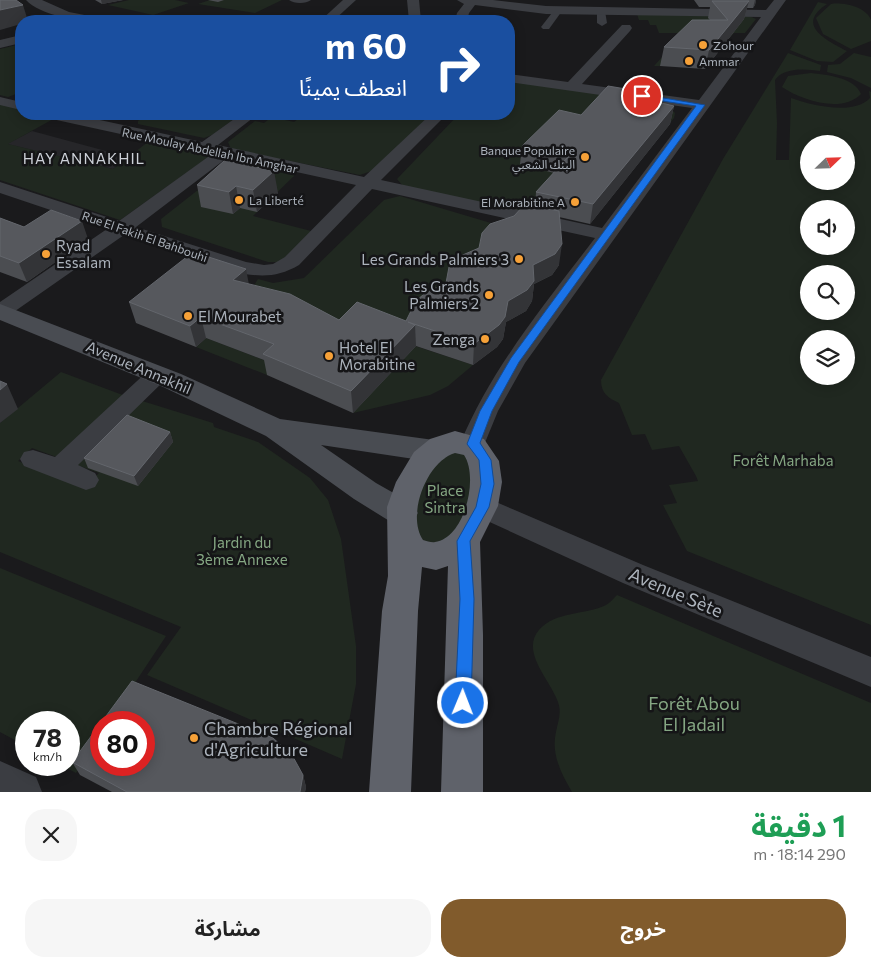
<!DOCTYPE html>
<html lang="ar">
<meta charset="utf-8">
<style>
body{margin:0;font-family:Commissioner,"Noto Sans Arabic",sans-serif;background:#f6f6f6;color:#222;direction:rtl;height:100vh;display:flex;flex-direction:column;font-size:19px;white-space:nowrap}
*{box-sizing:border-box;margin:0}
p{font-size:16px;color:#767676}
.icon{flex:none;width:28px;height:28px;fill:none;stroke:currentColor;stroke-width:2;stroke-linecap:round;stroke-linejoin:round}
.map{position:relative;height:792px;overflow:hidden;direction:ltr}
.side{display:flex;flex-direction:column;background:#fff;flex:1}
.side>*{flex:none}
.top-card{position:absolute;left:15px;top:15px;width:500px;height:105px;border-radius:20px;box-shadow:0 2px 12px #0003;direction:rtl;background:#1a4fa0;color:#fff;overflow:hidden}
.needle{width:32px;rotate:67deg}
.buttons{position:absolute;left:800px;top:135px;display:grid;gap:10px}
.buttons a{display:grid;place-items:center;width:55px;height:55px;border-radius:50%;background:#fff;box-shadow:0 2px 12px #0003;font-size:25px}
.speed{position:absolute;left:15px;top:711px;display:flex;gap:10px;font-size:25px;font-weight:700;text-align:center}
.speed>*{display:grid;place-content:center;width:65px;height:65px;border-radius:50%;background:#fff;box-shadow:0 2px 12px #0003;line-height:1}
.speed small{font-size:12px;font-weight:400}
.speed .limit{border:8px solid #d22;background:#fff;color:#111}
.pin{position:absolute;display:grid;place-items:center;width:42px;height:42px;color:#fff;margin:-21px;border:2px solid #fff;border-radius:50%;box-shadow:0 1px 5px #0007}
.me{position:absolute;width:55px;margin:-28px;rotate:1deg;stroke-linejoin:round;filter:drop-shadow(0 0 4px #0008)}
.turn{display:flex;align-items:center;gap:18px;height:105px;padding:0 25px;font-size:22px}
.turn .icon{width:65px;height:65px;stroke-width:2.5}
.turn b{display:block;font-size:35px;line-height:42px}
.round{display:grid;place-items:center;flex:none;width:52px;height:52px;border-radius:20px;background:#f6f6f6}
.headline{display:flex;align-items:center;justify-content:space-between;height:85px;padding:0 25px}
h1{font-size:30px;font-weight:700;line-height:38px;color:#1e9e55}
.button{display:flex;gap:10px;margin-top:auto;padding:10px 25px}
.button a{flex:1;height:58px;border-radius:20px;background:#815b2c;color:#fff;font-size:20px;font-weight:700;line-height:58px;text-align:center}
.button a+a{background:#f6f6f6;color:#222}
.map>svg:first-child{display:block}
</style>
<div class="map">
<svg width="871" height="792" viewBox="0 0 871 792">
<rect width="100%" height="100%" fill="#1a1a1c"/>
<!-- built -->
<path fill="#262629" d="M32,131L128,157L113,169L7,144Z"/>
<!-- green -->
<g fill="#202820" fill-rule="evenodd">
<path d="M129,0H175L189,3L153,15L108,5Z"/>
<path d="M210,0H282L255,13L198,4Z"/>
<path d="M818,2L827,4C795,25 826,40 847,51L833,62L817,61L790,50Z"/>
<path d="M831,4C844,2 866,7 871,20C871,25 871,35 871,41L851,49L823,34L816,18Z"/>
<path d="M637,14L749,16L756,19L745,33H734L728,39H724L662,66H654L684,33H659L656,25H650L648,20H639Z"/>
<path d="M21,44V92L8,97L0,95V49Z"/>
<path d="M788,53L821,65L820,71C806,69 784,67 775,80L777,123L776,160H789L791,98C810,105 854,116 870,98L869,91L871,92V625L687,551L663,505L677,503L669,485L698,481L696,476L679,446L652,450L645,434L632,435L619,403C608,398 601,393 601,380L723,159ZM809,144H846V181H809ZM809,209H846V246H809ZM809,274H846V311H809ZM809,339H846V376H809Z"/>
<path d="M854,53L871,57V88L851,78L827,72L828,65L840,64Z"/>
<path d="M811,73C827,75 854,77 861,94C842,114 801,100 782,87L788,76Z"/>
<path d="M509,80L591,91L668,106L675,113L674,118L656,140L521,164L566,176L532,214L403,186L397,179L459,114H509Z"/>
<path d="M0,104L21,109V114H38L55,118L8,144L113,169L148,142L210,156L120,220L0,180Z"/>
<path d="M147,114H241L212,135L204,138L138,124V121Z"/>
<path d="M305,114L331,118L335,114H433L377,169L360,175L231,149L228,142L255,121L264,123L272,117L294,122Z"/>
<path d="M247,161L296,174L253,216L315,232L283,262H268L162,227L161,219L231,164Z"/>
<path d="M400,196L501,226L417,323L340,342L253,287L258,279L273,283L304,278L384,200Z"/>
<path d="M206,338L277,365L267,375L196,347Z"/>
<path d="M415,346L473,365L448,386L430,395L353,413Z"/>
<path d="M61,372L128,397L62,459L32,448L18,461L85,487L99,473L74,464L139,400L213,423L214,427L258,442L310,478L328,500L341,539L356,646V684L342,759L147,675L181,627L0,552V423Z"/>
<path d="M477,447L464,541L410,548L425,460Z"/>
<path d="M0,568L166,636L109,722H101V735L76,773L61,765H69V722H26V746L0,732Z"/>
<path d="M617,595L871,703V792H572C561,773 551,754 556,732C558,721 562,713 558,702C551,681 520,652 539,630C555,611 586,615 606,605C610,603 614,598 617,595Z"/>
</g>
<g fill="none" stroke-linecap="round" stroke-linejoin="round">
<!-- pedestrian -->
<g fill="#3b3d42" fill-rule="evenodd">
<path d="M289,0H311C306,4 294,4 289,0Z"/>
<path d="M601,8L605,11L607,23L602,26L597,23V11Z"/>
<path d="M555,9L562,11L549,29H543L541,27Z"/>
</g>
<!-- minor -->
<g fill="#3b3d42" fill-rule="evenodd">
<path d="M26,0H42L69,12L100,18L102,21C81,22 41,16 26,0Z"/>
<path d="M343,0H356L333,21H320Z"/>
<path d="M407,0H419L421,21H409Z"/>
<path d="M457,0H493L546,6L766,10L774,0H786L525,363L498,411L482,450L473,453L464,450L460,444C492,367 545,304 595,238L372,189L299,265C280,276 266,277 244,274L124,235L8,316L0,317V302L107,229L0,193V182L119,221L212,154L52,119L47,117L45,114H72L202,142L241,114H258L218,145L364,177L431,114H447L381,180L602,228L692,108L509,82V74L568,82L622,25H630L632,28L630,31L582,84L699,100L761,17L546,14L475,5L469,13L467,21H455L457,13L464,4ZM228,157L356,185L285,257L273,264L264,265L246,262L136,227Z"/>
<path d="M21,35V43L0,48V40Z"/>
<path d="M0,97L21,102V110L0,105Z"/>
<path d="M158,366L166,369L170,374L166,379L78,465L95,473L99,480L95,487L86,490L24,466L20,459L24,452L33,450L55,457L150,369Z"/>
<path d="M482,496L643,565L871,657V687L623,583L472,514L468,507L472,500Z"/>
</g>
<!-- tertiary -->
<path fill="#3b3d42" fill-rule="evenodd" d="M0,761L36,777L42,792H0Z"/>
<!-- secondary -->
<path fill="#494c52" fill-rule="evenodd" d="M0,304L181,374L280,419L434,440L444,443L449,451L444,459L434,462L321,445L376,483L413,504L418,513L413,522L402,525L391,522L354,499L266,436L161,386L0,320Z"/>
<!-- trunk -->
<path fill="#5f626a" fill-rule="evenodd" d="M455,431L484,439L499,461L502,482L498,506L480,542L483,635V792H441L448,566L436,570L422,567L418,611L411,792H369L382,611L388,576L387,507L396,482L414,452L430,439ZM455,453L464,455C479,477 465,538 435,542C432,543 427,541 423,540C406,515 427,461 455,453Z"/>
</g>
<!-- wall -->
<g fill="#4b4d51">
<path d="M95,0H123L102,4Z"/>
<path d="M208,0H224L218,2Z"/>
<path d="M694,0H756L755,5L753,8H747L744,19L705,69L660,66L664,47L710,20L708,18L710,7H699Z"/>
<path d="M632,90V92L651,101L674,106L670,124L590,224L559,217V265L552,275L534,284L532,301L526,311L506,322L503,339L497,347L473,365L416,346L353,413L267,375L264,360L206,338L196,347L136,323L129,302L249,284L339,320L406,321L446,283L479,248L514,216L535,206L536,192L554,173L520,164L522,146Z"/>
<path d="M225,160L278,193L257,212L240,208L233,214L201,207L197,185Z"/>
<path d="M0,218L24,227L88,239L27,282L0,272Z"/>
<path d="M170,432L173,442L138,486L88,468L84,458Z"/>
<path d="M72,762L303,775L306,787L305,792H112L80,775Z"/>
</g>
<!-- shaded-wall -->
<g fill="#333437">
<path d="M101,0H123L102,4Z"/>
<path d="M755,0H756L755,5L753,8Z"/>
<path d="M749,1L744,19L705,69L709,50Z"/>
<path d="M23,5L28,21H21V24L0,30V10Z"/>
<path d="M674,106L670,124L590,224L593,204Z"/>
<path d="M274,171L278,193L257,212L253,190Z"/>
<path d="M236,186L240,208L233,214L229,192Z"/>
<path d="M82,221L88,239L27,282L19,263Z"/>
<path d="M562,244L559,265L552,275L534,284L532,301L526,311L506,322L503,339L497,347L473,365L474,344L508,301L533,265Z"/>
<path d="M246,269L250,290L233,280Z"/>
<path d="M201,317L206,338L196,347L190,326Z"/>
<path d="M415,325L416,346L353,413L351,391Z"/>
<path d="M7,384L18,409L0,423V390Z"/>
<path d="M170,432L173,442L138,486L134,476Z"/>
<path d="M303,775L306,787L305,792H300Z"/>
</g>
<!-- building -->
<g fill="#56585d" stroke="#63666c" fill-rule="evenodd">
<path d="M0,0H16L23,5L0,10Z"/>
<path d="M712,1H749L709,50L664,47L692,20H728Z"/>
<path d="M608,86L632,90L631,92L652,97L649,100L674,106L593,204L536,192L568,157L522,146L559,110L581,115Z"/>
<path d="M225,160L274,171L253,190L236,186L229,192L197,185Z"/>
<path d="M525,204L559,211L562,244L555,254L533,265L534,281L527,290L508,301L505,317L499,325L474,344L408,322L415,325L351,391L263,354L274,344L201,317L190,326L129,302L193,252L246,269L233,280L290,294L339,320L357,302L406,321L416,301L424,294L446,283L449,267L458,257L479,248L482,233L490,224L514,216Z"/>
<path d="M51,210L82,221L19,263L0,256V218L24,227Z"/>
<path d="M0,381L7,384L0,390Z"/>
<path d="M127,415L170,432L134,476L84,458Z"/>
<path d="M132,681L273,738L292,755L303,775L300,792H127L72,762ZM101,722H144V765H101Z"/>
</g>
<!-- route -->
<path fill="#1a73e8" stroke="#114b97" d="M640,94L705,105L519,362L492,411L480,443L491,460L494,484L489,507L470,541L474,599L471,703L469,708L463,710L458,708L455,703L460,599L457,541L476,507L481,484L479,460L467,444L480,411L511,358L696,106L642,98Z"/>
<!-- markers -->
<g fill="#f6a138" stroke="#151517" stroke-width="2">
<circle cx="703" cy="45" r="5"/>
<circle cx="689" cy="61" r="5"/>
<circle cx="585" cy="157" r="5"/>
<circle cx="239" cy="200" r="5"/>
<circle cx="575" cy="202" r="5"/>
<circle cx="46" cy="254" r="5"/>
<circle cx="519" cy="259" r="5"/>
<circle cx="489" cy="295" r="5"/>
<circle cx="188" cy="316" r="5"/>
<circle cx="485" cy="339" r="5"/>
<circle cx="329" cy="356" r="5"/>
<circle cx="194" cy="738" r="5"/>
</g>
<g text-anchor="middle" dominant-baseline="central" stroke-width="5" stroke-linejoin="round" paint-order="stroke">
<!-- far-poi labels -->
<g font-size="12" fill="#acb3bc" stroke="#151517" text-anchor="start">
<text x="713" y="45">Zohour</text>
<text x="699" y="61">Ammar</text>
<text x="575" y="150" text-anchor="end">Banque Populaire<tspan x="575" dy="14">البنك الشعبي</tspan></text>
<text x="249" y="200">La Liberté</text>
<text x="565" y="202" text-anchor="end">El Morabitine A</text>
</g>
<!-- far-street labels -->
<g font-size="12" fill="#acb3bc" stroke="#151517">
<text transform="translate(210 150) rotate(12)">Rue Moulay Abdellah Ibn Amghar</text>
<text transform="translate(145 236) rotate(19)">Rue El Fakih El Bahbouhi</text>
</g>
<!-- far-quarter labels -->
<g font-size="15" letter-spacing="1" fill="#cdd1d8" stroke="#151517">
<text x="84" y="158">HAY ANNAKHIL</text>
</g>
<!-- poi labels -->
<g font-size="15" fill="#acb3bc" stroke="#151517" text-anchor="start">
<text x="56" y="245">Ryad<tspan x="56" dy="17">Essalam</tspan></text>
<text x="509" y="259" text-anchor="end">Les Grands Palmiers 3</text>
<text x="479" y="286" text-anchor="end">Les Grands<tspan x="479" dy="17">Palmiers 2</tspan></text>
<text x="198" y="316">El Mourabet</text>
<text x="475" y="339" text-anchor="end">Zenga</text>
<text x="339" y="347">Hotel El<tspan x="339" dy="17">Morabitine</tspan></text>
</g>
<!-- street labels -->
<g font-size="15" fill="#acb3bc" stroke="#151517">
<text transform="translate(139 367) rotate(23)">Avenue Annakhil</text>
</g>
<!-- park labels -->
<g font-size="15" fill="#85a783" stroke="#151517">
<text x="783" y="460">Forêt Marhaba</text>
<text x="445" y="490">Place<tspan x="445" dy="17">Sintra</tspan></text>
<text x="242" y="542">Jardin du<tspan x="242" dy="17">3ème Annexe</tspan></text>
</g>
<!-- near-street labels -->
<g font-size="18" fill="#acb3bc" stroke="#151517">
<text transform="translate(676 592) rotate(23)">Avenue Sète</text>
</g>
<!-- near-park labels -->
<g font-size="18" fill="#85a783" stroke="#151517">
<text x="694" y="703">Forêt Abou<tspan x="694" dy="21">El Jadail</tspan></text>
</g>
<!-- near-poi labels -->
<g font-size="18" fill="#acb3bc" stroke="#151517" text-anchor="start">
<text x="204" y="728">Chambre Régional<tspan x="204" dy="21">d'Agriculture</tspan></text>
</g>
</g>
</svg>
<div class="buttons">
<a><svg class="needle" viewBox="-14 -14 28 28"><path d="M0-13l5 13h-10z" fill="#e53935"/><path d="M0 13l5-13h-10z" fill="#767676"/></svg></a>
<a><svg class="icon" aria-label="sound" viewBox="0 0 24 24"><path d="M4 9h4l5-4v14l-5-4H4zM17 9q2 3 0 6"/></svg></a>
<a><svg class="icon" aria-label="search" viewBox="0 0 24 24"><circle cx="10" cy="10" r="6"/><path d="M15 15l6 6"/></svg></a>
<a><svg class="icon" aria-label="layers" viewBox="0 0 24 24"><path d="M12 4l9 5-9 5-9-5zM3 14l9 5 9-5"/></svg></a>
</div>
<div class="speed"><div>78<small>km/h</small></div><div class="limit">80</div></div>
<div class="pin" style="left:642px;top:96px;background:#d93025"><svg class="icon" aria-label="arrive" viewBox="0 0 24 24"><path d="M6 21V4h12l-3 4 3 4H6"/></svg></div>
<svg class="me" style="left:463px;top:703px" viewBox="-20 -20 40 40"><circle r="17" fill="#1a73e8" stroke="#fff" stroke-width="3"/><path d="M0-11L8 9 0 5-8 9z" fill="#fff"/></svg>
<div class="top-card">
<div class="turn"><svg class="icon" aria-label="right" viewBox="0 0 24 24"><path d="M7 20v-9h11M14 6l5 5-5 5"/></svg><div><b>60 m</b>انعطف يمينًا</div></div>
</div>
</div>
<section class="side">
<div class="headline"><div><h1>1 دقيقة</h1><p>290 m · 18:14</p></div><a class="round"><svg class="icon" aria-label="close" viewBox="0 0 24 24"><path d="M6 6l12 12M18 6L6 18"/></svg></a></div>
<div class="button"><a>خروج</a><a>مشاركة</a></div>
</section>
